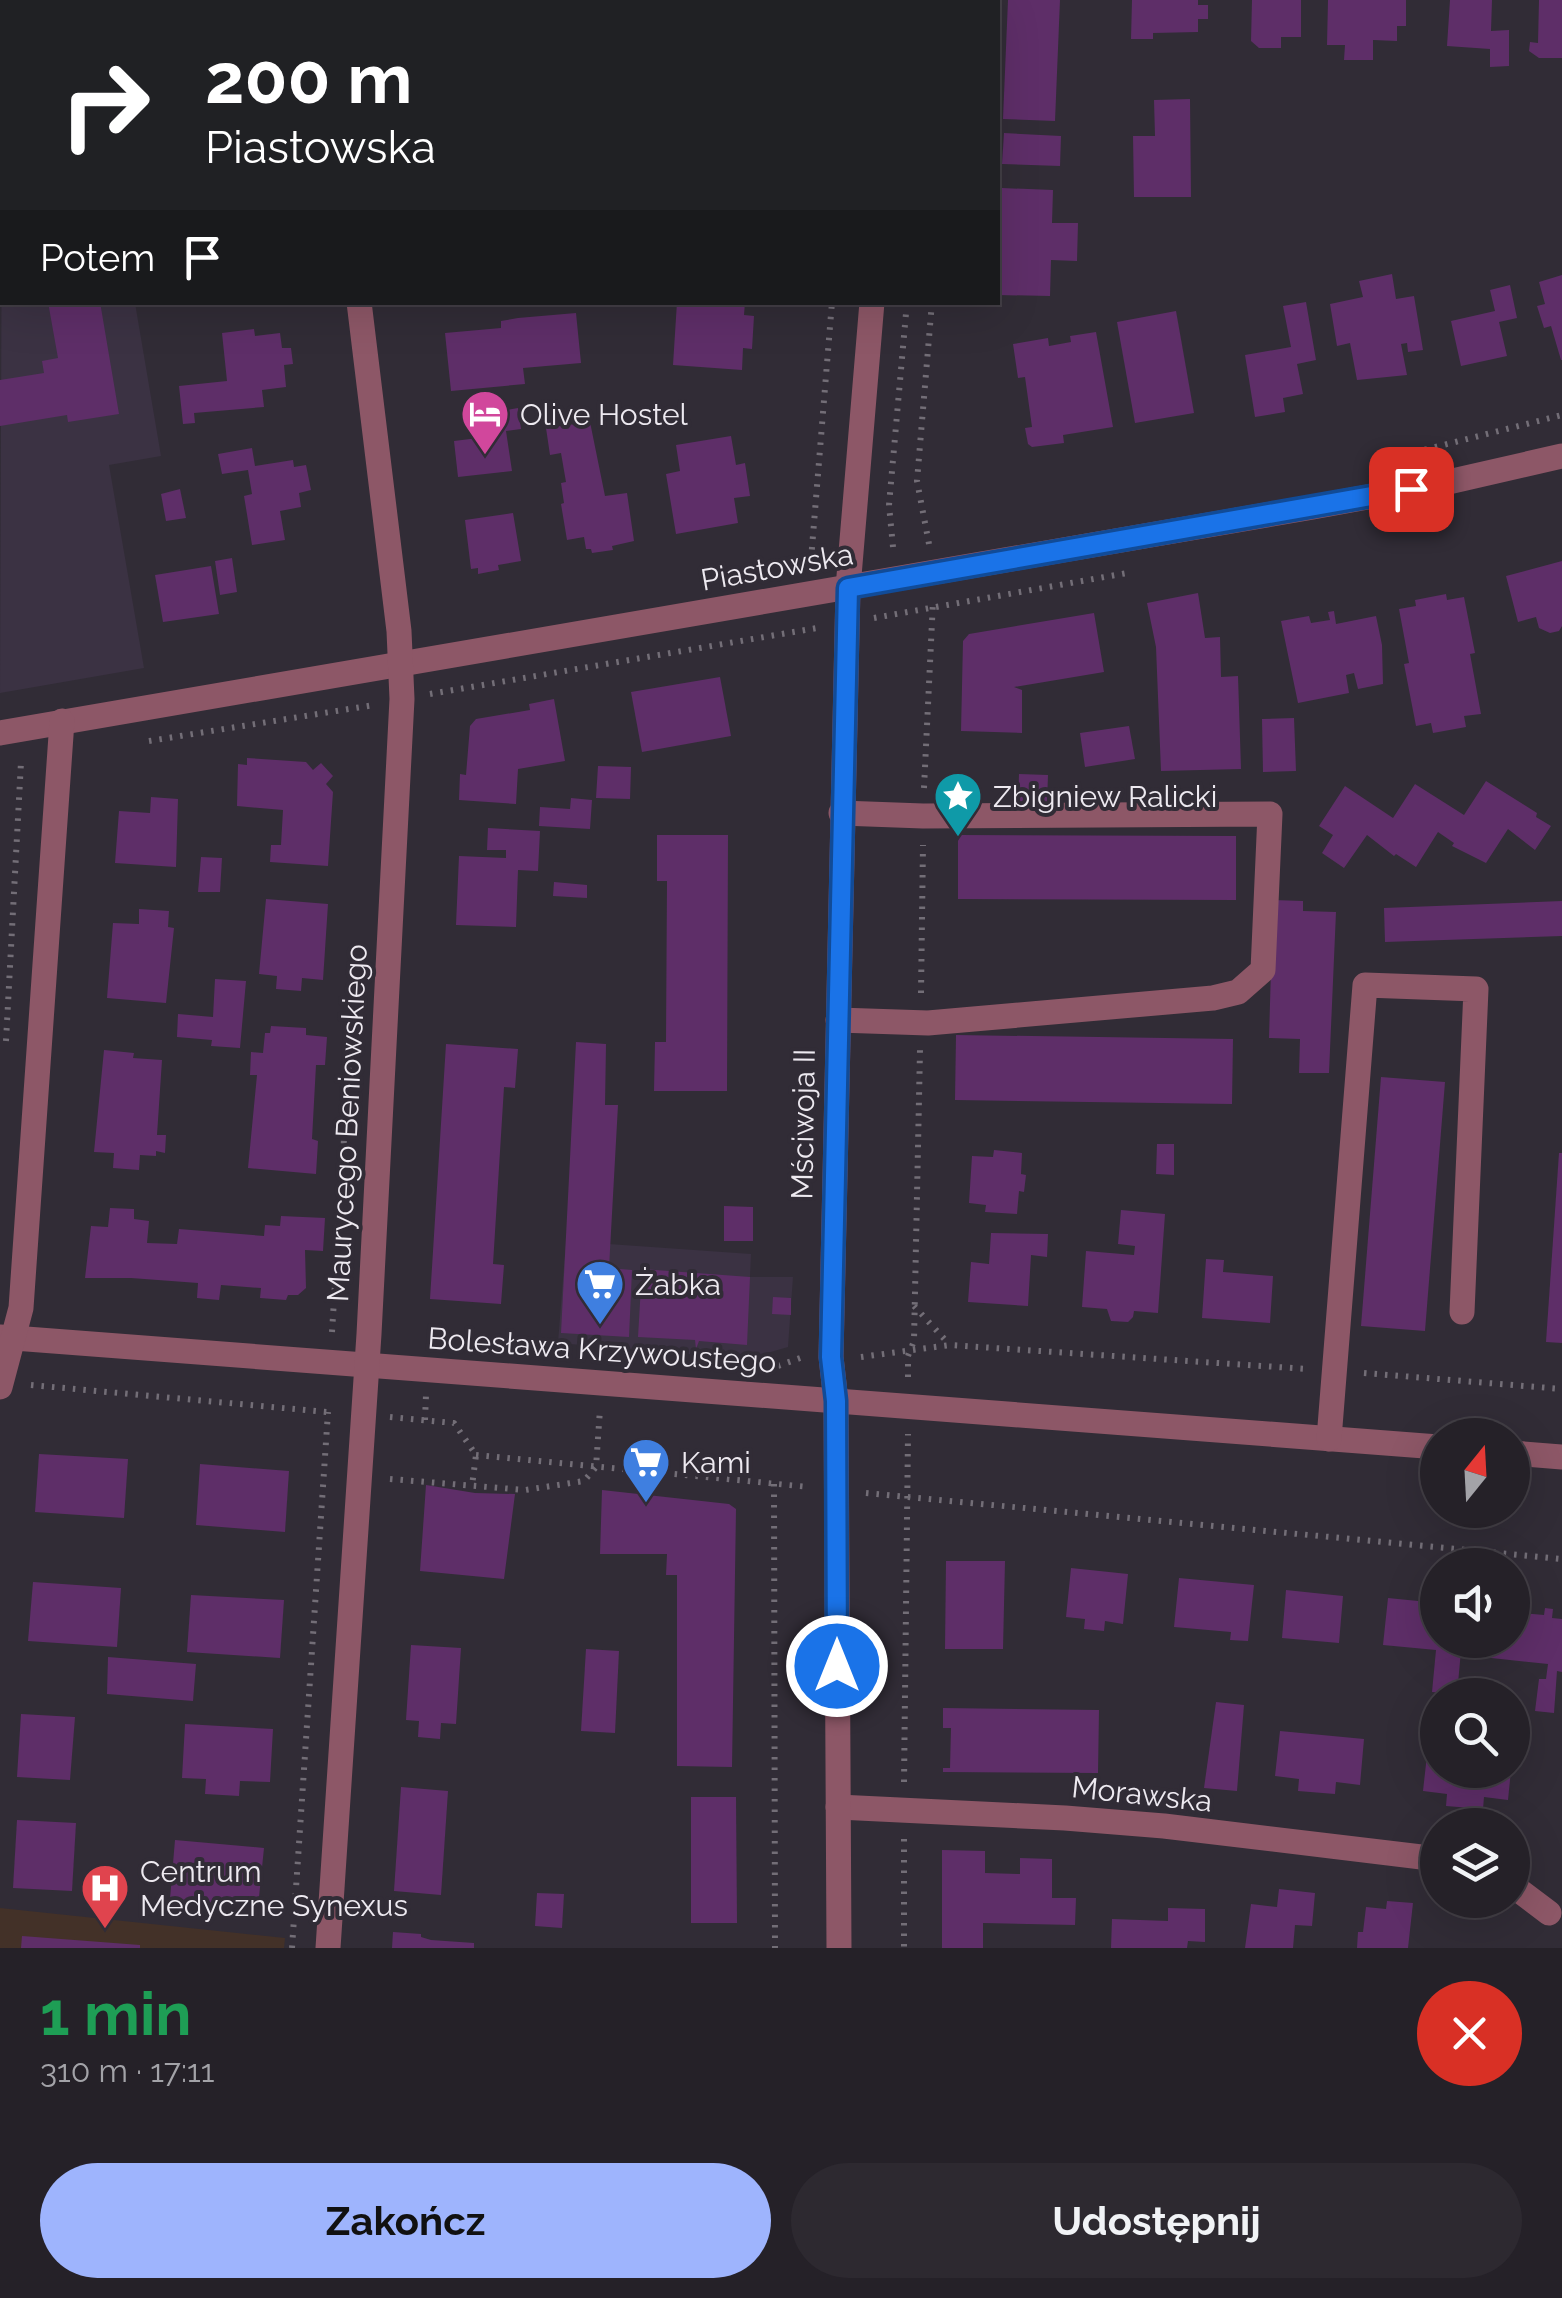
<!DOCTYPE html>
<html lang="pl">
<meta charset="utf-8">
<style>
body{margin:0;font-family:Raleway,sans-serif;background:#2d2930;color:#f1f3f6;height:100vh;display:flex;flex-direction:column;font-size:38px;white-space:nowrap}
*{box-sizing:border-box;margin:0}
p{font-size:32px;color:#a3a3a8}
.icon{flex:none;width:55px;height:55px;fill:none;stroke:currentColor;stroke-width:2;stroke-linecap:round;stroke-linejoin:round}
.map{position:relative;height:1948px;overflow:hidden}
.drawer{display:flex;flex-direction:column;background:#252128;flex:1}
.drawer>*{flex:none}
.top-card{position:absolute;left:0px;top:0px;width:1000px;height:305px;box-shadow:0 10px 40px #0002,0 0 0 2px #423e45;background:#202124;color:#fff;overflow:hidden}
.needle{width:65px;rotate:18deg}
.buttons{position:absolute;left:1420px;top:1418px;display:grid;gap:20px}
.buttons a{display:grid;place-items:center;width:110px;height:110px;border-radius:50%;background:#252128;box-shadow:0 10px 40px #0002,0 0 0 2px #423e45;font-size:50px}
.pin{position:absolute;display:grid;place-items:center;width:85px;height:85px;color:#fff;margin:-42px;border-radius:20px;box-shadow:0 5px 15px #0006}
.me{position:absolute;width:110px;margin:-55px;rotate:0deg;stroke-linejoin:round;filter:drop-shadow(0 0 8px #0008)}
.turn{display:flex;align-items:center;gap:35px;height:210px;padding:0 40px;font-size:45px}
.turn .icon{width:130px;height:130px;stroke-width:2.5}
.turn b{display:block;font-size:70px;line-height:85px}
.then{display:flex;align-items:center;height:95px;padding:0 40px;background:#0003;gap:20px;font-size:38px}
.round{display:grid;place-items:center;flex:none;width:105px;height:105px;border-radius:52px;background:#2d2930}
.head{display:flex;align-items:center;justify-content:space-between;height:170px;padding:0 40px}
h1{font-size:60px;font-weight:700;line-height:75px;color:#1e9e55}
.cta{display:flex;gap:20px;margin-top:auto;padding:20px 40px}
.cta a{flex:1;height:115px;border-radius:60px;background:#9eb4fd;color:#111;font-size:40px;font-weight:700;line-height:115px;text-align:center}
.cta a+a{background:#2d2930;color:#f1f3f6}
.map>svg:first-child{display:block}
</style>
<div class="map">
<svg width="1562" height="1948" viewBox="0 0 1562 1948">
<rect width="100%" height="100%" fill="#312c36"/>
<!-- built -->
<g fill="#3b3243">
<path d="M2,157V302L135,303L161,456L109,465L144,668L0,693Z"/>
<path d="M566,1241L751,1254L750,1277H793L788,1347L747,1359L558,1343Z"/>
</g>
<!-- medical -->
<path fill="#433128" d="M0,1908L285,1938L284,1948H0Z"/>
<!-- building -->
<g fill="#5e2e68">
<path d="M1008,0H1060L1055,121L1003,119Z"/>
<path d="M1132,0H1198V5H1208V19H1198V32L1153,33V39H1131Z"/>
<path d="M1252,0H1301V37H1281V48H1259L1251,41Z"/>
<path d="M1328,0H1406V26H1397V41L1373,40V60H1344L1345,45H1327Z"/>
<path d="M1450,0H1492L1491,31L1509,30V66L1490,67V49L1447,46Z"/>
<path d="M1539,0H1562V58H1539L1529,51L1530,42L1538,43Z"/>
<path d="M1190,99L1191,197H1134L1133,136H1155L1154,100Z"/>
<path d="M1004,133L1061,136L1060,166L1002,164Z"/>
<path d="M1002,188L1053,190L1052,223H1078L1077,261L1051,260L1050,296L998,295V241H1000Z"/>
<path d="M1392,274L1396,299L1414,296L1423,350L1408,352L1407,343L1401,344L1407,375L1357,380L1350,343L1337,346L1330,304L1363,297L1359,281Z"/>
<path d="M1562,275V360H1561L1551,326L1544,328L1537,306L1545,304L1539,282Z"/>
<path d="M1510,285L1517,318L1499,322L1507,356L1461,366L1451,321L1495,311L1490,290Z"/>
<path d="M48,302H100L119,414L68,422L67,415L0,426V380L44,373L42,361L58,358Z"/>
<path d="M677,302H745L744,315L754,316L752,349L743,348L742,370L673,365Z"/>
<path d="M1306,302L1316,360L1297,364L1303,394L1283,398L1285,412L1255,417L1245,355L1291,347L1283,306Z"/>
<path d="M1176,311L1194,413L1135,423L1117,322Z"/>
<path d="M576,313L581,363L523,368L525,384L451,391L445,333L501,328V321L518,318Z"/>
<path d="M254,329L255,336L280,333L282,348H291L293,364L284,365L286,387L262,390L264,407L194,413L195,423L183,424L179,386L227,381L222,333Z"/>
<path d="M1096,332L1113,427L1063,435L1064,443L1032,447L1028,444L1025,428L1032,427L1025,377L1018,378L1013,344L1048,338L1049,346L1071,342L1070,336Z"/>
<path d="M518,408L521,429L506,431L512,471L458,477L454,441L478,438L476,415Z"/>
<path d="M590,422L605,496L627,493L634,541L612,546L613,550L592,553L591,549H586L584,537L567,540L561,504L564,503L561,483L566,482L561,453L550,455L546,428Z"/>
<path d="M731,436L736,465L745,463L750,496L734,498L738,523L676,534L666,474L680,471L676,445Z"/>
<path d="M252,448L255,466L293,460L294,467L306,465L311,490L299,493L301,507L280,511L285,540L252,545L244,496L252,494L248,470L222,474L218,454Z"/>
<path d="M180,489L186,518L166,521L161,494Z"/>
<path d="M513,513L521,561L498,565L499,570L478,574V568L471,569L465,520Z"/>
<path d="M232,558L237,592L220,595L215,561Z"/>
<path d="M1562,561V626L1559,631L1550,633L1539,628L1536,617L1518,622L1506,576Z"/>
<path d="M211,566L219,614L163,622L155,575Z"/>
<path d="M1198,593L1205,638L1220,637L1221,677L1238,676L1241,769L1161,771L1156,647L1147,603Z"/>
<path d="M1446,594L1447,600L1464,597L1475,653L1470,654L1481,714L1464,716L1466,727L1433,733L1431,723L1416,726L1404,664L1409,663L1399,609L1416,606L1415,600Z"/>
<path d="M1334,611L1336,624L1376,616L1382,645L1383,684L1358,689L1354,673L1346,675L1349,693L1298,703L1281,621L1309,616L1311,623L1330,620L1328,612Z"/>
<path d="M1094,613L1104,672L1014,687L1022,690V733L961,731L963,641L969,634Z"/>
<path d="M720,677L731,736L642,752L631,692Z"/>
<path d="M554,699L565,761L518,769L516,804L459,800L460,774L466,775L470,726L476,719L530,710L529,704Z"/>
<path d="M1294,718L1296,771L1263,772L1262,719Z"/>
<path d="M1129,726L1135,759L1085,767L1080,733Z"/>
<path d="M247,758L306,762L313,770L321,763L333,776L326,784L333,792L328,866L270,862L271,845H281L283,810L237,806L238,764L247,765Z"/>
<path d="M598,766L631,767L630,799L596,798Z"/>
<path d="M1019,774L1048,775L1047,803L1018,802Z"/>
<path d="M1486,781L1537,813L1536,817L1551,826L1535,850L1508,829L1486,863L1452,846L1454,843L1438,832L1416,867L1396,854L1394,856L1367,835L1344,868L1322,853L1333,835L1319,826L1345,786L1393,818L1415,784L1464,815Z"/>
<path d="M151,797L178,799L176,867L115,863L119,811L150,813Z"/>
<path d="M571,798L592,800L590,829L539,826L540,807L570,809Z"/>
<path d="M488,828L540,831L538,871L518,870L516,927L456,925L459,856L506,858V850H487Z"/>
<path d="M657,835H728L727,1091H654L655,1042H666L667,881H657Z"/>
<path d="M958,835L1236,836V900L958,899Z"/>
<path d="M201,857L222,858L220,892H198Z"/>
<path d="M554,882L587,885V898L553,896Z"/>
<path d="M266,899L328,904L323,980L302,978L301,991L276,989L277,976L259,974Z"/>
<path d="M1273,900L1303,901V911L1336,912L1329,1073H1299L1300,1039L1269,1038Z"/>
<path d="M1562,901V936L1385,942L1384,908Z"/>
<path d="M139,909L169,911L168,927L174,928L166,1003L107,998L113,923L139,924Z"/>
<path d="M215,979L246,981L240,1048L211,1046L212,1040L177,1037L178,1014L213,1017Z"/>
<path d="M271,1026L306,1028V1035L327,1037L325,1065H316L312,1139L318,1141L316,1174L248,1168L257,1075H250L251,1052L263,1053L265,1033H270Z"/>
<path d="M956,1035L1233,1039L1232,1104L955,1100Z"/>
<path d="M576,1042L606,1044L605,1105H618L609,1268L632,1270L629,1337L561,1333Z"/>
<path d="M446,1044L518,1049L515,1088L504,1087L493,1264L504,1265L501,1304L430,1299Z"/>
<path d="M104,1050L134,1053L133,1058L162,1060L157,1135H166L165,1153L156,1151V1156L140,1155L139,1170L113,1168L114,1153L94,1152Z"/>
<path d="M1381,1077L1445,1082L1425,1331L1361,1326Z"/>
<path d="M1157,1144H1174V1175L1156,1174Z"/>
<path d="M994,1150L1022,1153L1021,1174L1026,1175L1024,1192L1019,1191L1017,1214L985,1212L986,1205L969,1203L972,1156L993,1157Z"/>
<path d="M1559,1153H1562V1343L1546,1342Z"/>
<path d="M724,1206L753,1207V1241H724Z"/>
<path d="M110,1208L134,1209V1219L149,1221L147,1243L177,1244L179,1229L264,1236L265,1225L280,1226L281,1216L325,1218L323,1251L305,1250L306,1288L298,1295H288L286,1300L260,1298L261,1288L221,1285L219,1300L197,1298L198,1283L131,1278H85L91,1226L108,1227Z"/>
<path d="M1121,1210L1165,1214L1158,1313L1134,1311L1133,1317L1128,1322L1111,1321L1107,1309L1082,1307L1086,1251L1134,1255L1135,1246L1118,1244Z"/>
<path d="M991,1233L1048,1234L1047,1257L1031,1255L1028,1306L968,1302L971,1262L989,1264Z"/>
<path d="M1206,1259L1224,1260L1223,1272L1273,1276L1270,1323L1202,1318Z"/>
<path d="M642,1269L750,1277L747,1345L699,1341L696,1349L695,1340L638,1337Z"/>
<path d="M773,1297L791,1298V1315L772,1314Z"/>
<path d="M39,1454L128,1459L124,1518L35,1512Z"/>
<path d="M200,1464L289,1471L285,1532L196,1525Z"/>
<path d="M426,1485L475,1493L515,1494L504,1579L420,1571Z"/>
<path d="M602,1490L729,1504L736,1509L732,1767L677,1766V1575H666L667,1554H600Z"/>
<path d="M946,1561H1005L1003,1649H945Z"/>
<path d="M1071,1568L1128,1574L1123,1624L1105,1621L1104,1631L1084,1629L1085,1619L1066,1617Z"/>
<path d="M1179,1578L1254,1585L1248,1641L1230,1640L1231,1632L1174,1627Z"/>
<path d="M33,1582L121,1588L117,1647L28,1641Z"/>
<path d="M1286,1590L1343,1596L1339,1643L1282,1638Z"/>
<path d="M191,1595L284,1600L280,1658L187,1652Z"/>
<path d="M1388,1598L1438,1603V1640H1462L1457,1694L1432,1692L1436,1650L1383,1645Z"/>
<path d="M1545,1608L1553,1609L1552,1618L1562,1619V1672L1557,1671L1554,1713L1535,1711L1539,1679H1546L1548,1664L1482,1657L1484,1640H1512V1612L1544,1615Z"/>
<path d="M411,1645L461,1648L456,1724L441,1723L440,1739L418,1737L419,1721L406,1720Z"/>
<path d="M586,1649L619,1651L615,1733L581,1731Z"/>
<path d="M108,1657L196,1664L193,1701L107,1694Z"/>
<path d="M1216,1702L1244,1705L1237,1791L1204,1788Z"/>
<path d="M943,1708L1099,1710L1098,1773L943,1772V1768H950L951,1728H943Z"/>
<path d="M21,1714L75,1717L70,1780L17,1777Z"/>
<path d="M185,1724L273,1729L270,1782L240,1781L239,1796L205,1794L206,1779L182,1778Z"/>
<path d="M1280,1731L1364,1739L1360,1785L1336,1782L1335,1794L1298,1791L1299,1779L1275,1776Z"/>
<path d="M1428,1746L1438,1747V1770H1511L1508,1800L1484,1797L1483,1809L1446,1806L1447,1794L1423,1791Z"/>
<path d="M401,1787L448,1791L441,1895L394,1891Z"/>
<path d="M691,1797H736L737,1923H691Z"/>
<path d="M17,1820L76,1823L72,1891L13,1888Z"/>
<path d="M175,1840L264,1848L258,1907L170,1899Z"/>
<path d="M942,1850L985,1851V1873L1020,1874V1858L1052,1859V1898H1076L1075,1925L983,1923V1948H942Z"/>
<path d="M1279,1889L1315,1893L1312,1926L1295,1925L1293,1948H1245L1251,1904L1277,1907Z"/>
<path d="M537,1893L564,1894L562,1928L535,1926Z"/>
<path d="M1387,1901L1413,1903L1408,1948H1357L1358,1932H1363L1366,1907L1386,1909Z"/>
<path d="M1168,1908L1205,1909V1942L1188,1941L1187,1948H1111L1112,1919L1168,1921Z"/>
<path d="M393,1932L421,1934V1937L431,1940L474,1943V1948H392Z"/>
<path d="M22,1936L140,1945V1948H21Z"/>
</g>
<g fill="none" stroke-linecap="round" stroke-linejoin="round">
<!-- path -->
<g stroke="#736e77" stroke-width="6" stroke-dasharray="2.5 8" stroke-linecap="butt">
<path d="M857,2V0"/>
<path d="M934,2V0"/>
<path d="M959,2L960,0"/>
<path d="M1384,460L1562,415"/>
<path d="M929,544L917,481L932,302"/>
<path d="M893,547L889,505L907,302"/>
<path d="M811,560L832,302"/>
<path d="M874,618L1127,573"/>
<path d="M430,694L817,628"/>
<path d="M149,741L374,705"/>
<path d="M924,788L933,601"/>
<path d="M921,993L923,845"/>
<path d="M6,1041L21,762"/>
<path d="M914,1306L949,1344"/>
<path d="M332,1332L351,1026"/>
<path d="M861,1357L950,1345L1307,1369"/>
<path d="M778,1366L803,1357"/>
<path d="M1364,1373L1562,1389"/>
<path d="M908,1377V1356L914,1341L920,1050"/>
<path d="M31,1385L327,1412"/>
<path d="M390,1417L454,1423L476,1455L472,1486"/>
<path d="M425,1420L426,1395"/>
<path d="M476,1455L809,1487"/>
<path d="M390,1479L525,1490L584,1481L596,1467L600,1409"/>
<path d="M774,1484L775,1948"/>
<path d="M866,1493L1562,1559"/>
<path d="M904,1782L908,1434"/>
<path d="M904,1839V1948"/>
<path d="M292,1948L328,1412"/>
</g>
<!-- minor -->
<g stroke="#8d5767" stroke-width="25">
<path d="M305,0V2"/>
<path d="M898,2L899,0"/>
<path d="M0,733L1313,507L1444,483L1562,456"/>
<path d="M838,1020L928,1023L1213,998L1238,992L1263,970L1270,814L923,816L841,813"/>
<path d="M0,1337L1438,1447"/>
<path d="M0,1387L21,1308L62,721"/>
<path d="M1329,1439L1365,985L1476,989L1462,1312"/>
<path d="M1512,1453L1562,1457"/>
<path d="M838,1807L1065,1818L1164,1826L1438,1859"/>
<path d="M1512,1885L1549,1913"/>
<path d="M328,1948L369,1334L402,699L399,631L359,302"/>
<path d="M839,1948L836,1401L831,1357L848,588L872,302"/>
</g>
</g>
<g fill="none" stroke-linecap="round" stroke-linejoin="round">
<!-- route casing -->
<g stroke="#114b97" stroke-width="25">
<path id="route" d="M837,1666L836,1401L831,1357L848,588L1411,489"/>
</g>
<!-- route -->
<use href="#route" stroke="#1a73e8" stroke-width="18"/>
</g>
<!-- icons -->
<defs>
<g id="hotel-pin" transform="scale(2.5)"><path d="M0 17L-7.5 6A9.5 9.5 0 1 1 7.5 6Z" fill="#d1479c" stroke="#312c36"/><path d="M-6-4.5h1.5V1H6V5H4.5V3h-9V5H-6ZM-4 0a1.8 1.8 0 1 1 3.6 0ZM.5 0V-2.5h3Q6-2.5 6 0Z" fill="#fff"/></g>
<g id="sight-pin" transform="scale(2.5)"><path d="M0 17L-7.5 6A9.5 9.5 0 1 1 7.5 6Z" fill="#0f9aa8" stroke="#312c36"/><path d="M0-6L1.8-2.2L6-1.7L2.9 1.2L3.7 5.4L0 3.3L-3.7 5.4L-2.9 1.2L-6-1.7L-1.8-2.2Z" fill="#fff"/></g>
<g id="supermarket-pin" transform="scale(2.5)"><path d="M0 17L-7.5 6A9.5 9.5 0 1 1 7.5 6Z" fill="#3f7fe0" stroke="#312c36"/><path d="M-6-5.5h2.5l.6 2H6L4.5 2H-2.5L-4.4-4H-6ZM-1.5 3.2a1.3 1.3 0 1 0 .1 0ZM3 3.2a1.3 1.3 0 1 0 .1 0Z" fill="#fff"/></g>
<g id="hospital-pin" transform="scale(2.5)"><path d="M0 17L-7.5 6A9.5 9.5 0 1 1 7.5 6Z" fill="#e0444e" stroke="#312c36"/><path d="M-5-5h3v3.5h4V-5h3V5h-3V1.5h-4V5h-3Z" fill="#fff"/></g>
</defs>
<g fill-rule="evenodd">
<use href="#hotel-pin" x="485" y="414"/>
<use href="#sight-pin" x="958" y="796"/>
<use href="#supermarket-pin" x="600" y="1284"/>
<use href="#supermarket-pin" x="646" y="1462"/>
<use href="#hospital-pin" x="105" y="1888"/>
</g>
<g text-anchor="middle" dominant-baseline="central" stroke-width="8" stroke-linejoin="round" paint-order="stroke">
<!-- poi labels -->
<g font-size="30" fill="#ede9f0" stroke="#312c36" text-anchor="start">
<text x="520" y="414">Olive Hostel</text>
<text x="993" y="796">Zbigniew Ralicki</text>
<text x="635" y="1284">Żabka</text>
<text x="681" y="1462">Kami</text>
<text x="140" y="1871">Centrum<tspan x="140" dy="34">Medyczne Synexus</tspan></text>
</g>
<!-- street labels -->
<g font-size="30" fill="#ede9f0" stroke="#312c36">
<text transform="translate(777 567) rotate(-10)">Piastowska</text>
<text transform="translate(347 1123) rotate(-87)">Maurycego Beniowskiego</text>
<text transform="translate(803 1124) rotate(-89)">Mściwoja II</text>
<text transform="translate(602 1350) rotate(4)">Bolesława Krzywoustego</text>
<text transform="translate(1142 1794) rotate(6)">Morawska</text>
</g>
</g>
</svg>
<div class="buttons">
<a><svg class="needle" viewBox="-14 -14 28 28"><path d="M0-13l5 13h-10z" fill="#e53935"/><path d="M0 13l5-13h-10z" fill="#a3a3a8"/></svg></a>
<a><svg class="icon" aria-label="sound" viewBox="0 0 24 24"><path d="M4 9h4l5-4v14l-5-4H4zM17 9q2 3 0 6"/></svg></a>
<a><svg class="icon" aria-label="search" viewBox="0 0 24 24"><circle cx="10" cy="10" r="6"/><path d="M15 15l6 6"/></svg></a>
<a><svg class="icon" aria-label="layers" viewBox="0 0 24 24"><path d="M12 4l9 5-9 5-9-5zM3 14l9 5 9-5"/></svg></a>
</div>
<div class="pin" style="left:1411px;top:489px;background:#d93025"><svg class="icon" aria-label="arrive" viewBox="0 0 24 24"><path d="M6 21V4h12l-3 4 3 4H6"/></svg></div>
<svg class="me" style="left:837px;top:1666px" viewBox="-20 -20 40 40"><circle r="17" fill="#1a73e8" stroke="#fff" stroke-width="3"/><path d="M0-11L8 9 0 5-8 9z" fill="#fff"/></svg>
<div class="top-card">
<div class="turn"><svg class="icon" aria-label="right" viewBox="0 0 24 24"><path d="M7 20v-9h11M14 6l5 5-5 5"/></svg><div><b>200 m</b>Piastowska</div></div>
<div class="then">Potem<svg class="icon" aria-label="arrive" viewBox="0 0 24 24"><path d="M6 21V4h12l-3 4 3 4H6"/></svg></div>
</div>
</div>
<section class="drawer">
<div class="head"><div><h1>1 min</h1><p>310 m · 17:11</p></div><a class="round" style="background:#d93025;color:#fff"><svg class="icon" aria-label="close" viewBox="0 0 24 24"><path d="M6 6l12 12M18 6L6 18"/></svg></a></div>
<div class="cta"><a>Zakończ</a><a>Udostępnij</a></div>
</section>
